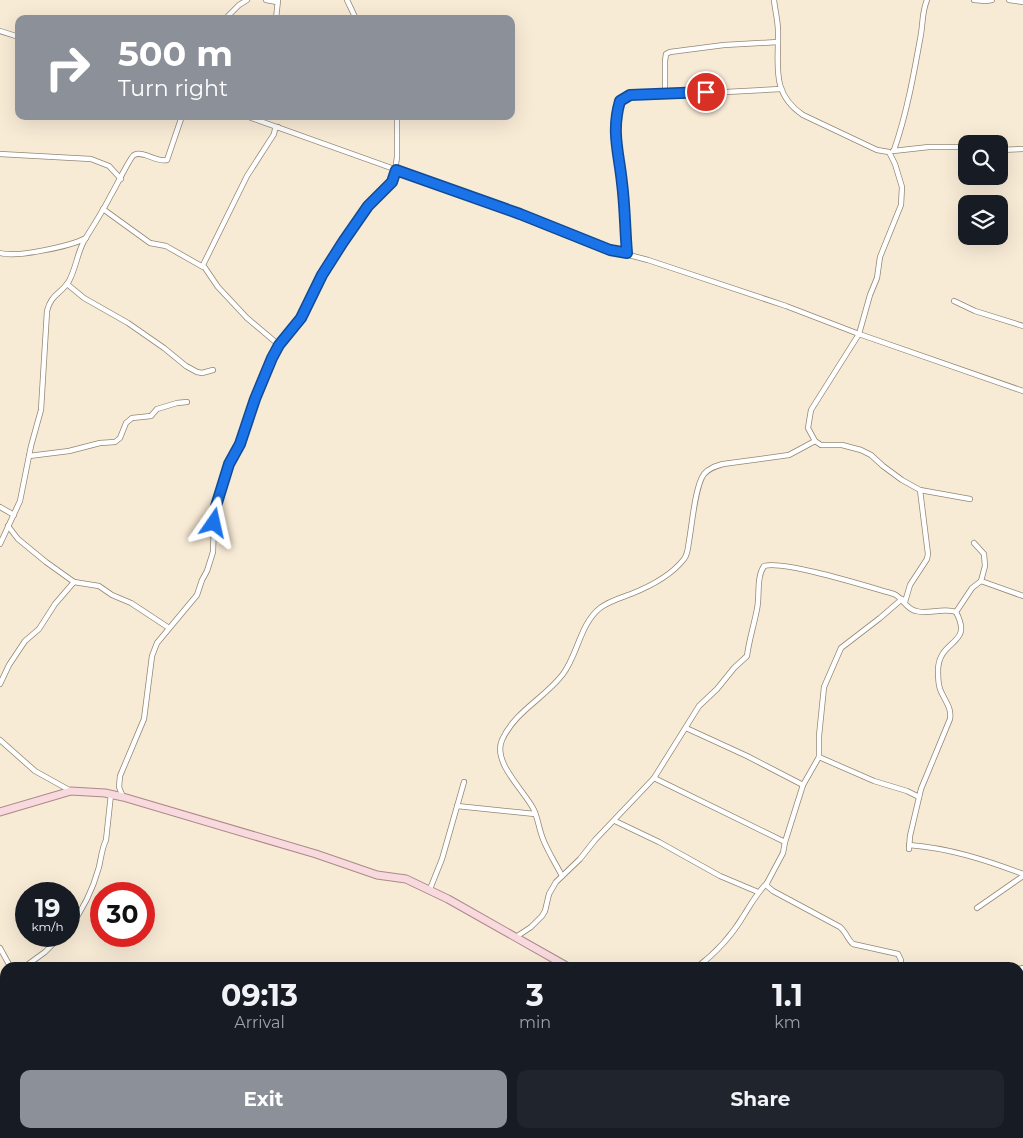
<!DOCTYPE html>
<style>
body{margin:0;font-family:Montserrat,sans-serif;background:#20242c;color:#f1f3f6;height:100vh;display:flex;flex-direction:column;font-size:19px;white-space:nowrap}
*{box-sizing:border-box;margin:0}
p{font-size:16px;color:#9ea1a6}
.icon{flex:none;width:28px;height:28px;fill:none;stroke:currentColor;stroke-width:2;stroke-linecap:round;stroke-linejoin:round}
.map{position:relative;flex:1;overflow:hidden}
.sheet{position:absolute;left:0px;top:962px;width:1024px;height:176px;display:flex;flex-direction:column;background:#171b24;border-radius:15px 15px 0 0;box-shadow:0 5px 20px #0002}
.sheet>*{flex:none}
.banner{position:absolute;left:15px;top:15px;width:500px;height:105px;border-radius:10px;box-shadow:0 5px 20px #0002;background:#8c9099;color:#fff;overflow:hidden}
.buttons{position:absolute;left:958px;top:135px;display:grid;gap:10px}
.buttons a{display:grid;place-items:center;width:50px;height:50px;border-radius:10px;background:#171b24;box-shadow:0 5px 20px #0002;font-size:25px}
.speed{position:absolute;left:15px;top:882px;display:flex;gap:10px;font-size:25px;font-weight:700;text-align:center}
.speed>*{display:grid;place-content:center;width:65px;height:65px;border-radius:50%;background:#171b24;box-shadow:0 5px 20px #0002;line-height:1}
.speed small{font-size:12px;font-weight:400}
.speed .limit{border:8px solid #d22;background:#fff;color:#111}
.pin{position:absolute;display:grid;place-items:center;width:42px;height:42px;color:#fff;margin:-21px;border:2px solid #fff;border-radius:50%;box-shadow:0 1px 5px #0007}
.me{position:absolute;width:55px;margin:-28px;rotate:11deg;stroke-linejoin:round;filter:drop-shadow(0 0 4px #0008)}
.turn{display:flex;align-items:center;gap:18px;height:105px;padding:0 20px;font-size:22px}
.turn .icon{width:65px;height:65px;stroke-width:2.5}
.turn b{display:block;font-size:35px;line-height:42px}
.eta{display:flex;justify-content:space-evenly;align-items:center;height:85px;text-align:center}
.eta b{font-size:30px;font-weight:700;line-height:35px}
.primary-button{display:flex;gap:10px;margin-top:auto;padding:10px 20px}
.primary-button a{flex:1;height:58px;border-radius:10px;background:#8c9099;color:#fff;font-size:20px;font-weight:700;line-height:58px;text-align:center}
.primary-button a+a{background:#20242c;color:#f1f3f6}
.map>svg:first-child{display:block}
</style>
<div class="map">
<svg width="1023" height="1138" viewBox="0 0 1023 1138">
<rect width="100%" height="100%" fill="#f8ebd6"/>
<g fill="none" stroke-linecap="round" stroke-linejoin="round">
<!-- minor casing -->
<g stroke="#938774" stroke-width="6">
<g id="minor">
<path d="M266,0L277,2"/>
<path d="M347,0L356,19"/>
<path d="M774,0C775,10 778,21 778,31C779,64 770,93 803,115L877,150L889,152L895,164L902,187L901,205L880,257L877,278L870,295L859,334L811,410L808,428L815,441L821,445H842L861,450L871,455L883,466L902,480L920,490L970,499"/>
<path d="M974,0L986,1L992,0"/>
<path d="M1009,0L1023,2"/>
<path d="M225,19L239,5L247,0"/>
<path d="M276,19L278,0"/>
<path d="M0,31L19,37"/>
<path d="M665,94V61L666,54L670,52L724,45L778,42"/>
<path d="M246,116L520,214L610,250L648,260L786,306L859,334L1023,391"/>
<path d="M278,127L275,129L274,134L247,176L203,265L218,287L247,318L279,345"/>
<path d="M894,150C907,113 914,73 921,34C923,22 922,12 927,0"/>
<path d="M999,150L1023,149"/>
<path d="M893,151L929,147H966"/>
<path d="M0,154L91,159L109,166L121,179"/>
<path d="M103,209L150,243L166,246L203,267"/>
<path d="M0,253C16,258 71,246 86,238"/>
<path d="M627,253C625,230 625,206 622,183C619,152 611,133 620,101L630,95L639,94H687L781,89"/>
<path d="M67,284L84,298L128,323L164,348L186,366L197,372L202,373L213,370"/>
<path d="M954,301L975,311L1023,326"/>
<path d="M29,456L69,451L100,443L115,442L120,438L126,423L132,418L151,416L157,409L177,403L187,402"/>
<path d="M0,507L14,515"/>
<path d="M8,526L18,539L46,562L74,582L99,586L112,595L131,603L169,628"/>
<path d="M0,544L20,501L31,446L41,410L47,311C51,294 61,294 69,281C76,268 77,254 84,241C93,226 103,211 111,195C115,189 130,157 134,155C144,150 156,163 167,160L182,116"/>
<path d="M981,581L1023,596"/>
<path d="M905,602L910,585L927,559L928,554L920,490"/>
<path d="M0,684L9,665L25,641L39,629L55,604L74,582"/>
<path d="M686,728L747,756L803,785"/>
<path d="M0,740L35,771L71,791"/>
<path d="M819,757L874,781L907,791L919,797"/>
<path d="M654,778L785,842"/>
<path d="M123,797L119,787L120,776L144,719L152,656L157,643L197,595L202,580L207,571L213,552L214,523L216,506L229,464L240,445L255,399L272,358L279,345L301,317L309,304L333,255L368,206L394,178L397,157V116"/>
<path d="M457,806L535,814"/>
<path d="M615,821L659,842L720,876L758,892"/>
<path d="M909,845C949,848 986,860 1023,874"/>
<path d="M909,849L910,836L921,789L950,719C952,707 944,700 940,689C938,683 938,676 938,670C939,638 974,646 956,612L972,588L981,581L985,566L984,554L974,543"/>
<path d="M562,876C556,864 548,852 543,839C539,829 538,819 534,810C525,791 492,763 502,740C515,711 545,698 563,674C578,654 580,624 600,608C609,601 620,598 631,594C651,586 671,576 684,559C688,554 688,547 689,541C692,525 695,486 704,474C709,468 716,466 723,464L789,455L815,441"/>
<path d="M430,889L442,859L464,782"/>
<path d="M977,908L1023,876"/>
<path d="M69,928C83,910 93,889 99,867C101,858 102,848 106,840L111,794"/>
<path d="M516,937L531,927L542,916L545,911L549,894L556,882L580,859L595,840L654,778L699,706L717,689L734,668L747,656C749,640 754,625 757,609C760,596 756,578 764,566C784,560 869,587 894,594C903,598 906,609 916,611C929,615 943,607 956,612"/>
<path d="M0,948L11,968"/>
<path d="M23,968L45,952L61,936"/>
<path d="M696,968C716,953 731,937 744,915C751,904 757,893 767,883"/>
<path d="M900,968L901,960L898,954L853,944C848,940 846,932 840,927L773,891L767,886V883L783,853L785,842L803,785L819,757V736L824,687L841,648L880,618L902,599"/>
<path d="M1019,969L1023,968"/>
<path d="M766,1138L769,1134"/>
</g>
</g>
<!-- primary casing -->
<g stroke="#ac888a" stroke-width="9">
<g id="primary">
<path d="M0,812L71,791L105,793L123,797L316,854L377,875L406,879L448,899L570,968"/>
<path d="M934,1134L945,1138"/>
</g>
</g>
<!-- minor -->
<use href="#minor" stroke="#fff" stroke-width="4.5"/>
<!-- primary -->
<use href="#primary" stroke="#f8d9dd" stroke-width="7"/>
</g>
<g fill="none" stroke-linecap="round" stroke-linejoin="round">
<!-- route casing -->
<g stroke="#114b97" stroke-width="12">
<path id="route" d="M214,523L216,506L229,464L240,444L255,399L272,358L279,345L301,318L322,275L343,242L368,206L392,182L396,170L520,214L610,250L627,253C625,230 625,206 622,183C619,153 611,132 620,101L630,95L706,92"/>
</g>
<!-- route -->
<use href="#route" stroke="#1a73e8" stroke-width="9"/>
</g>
</svg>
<div class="buttons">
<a><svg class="icon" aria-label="search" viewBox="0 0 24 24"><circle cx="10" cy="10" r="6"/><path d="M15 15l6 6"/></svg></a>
<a><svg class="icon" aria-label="layers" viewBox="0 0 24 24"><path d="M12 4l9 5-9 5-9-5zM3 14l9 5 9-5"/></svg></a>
</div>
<div class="speed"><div>19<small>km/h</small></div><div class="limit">30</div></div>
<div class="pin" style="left:706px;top:92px;background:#d93025"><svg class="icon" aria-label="arrive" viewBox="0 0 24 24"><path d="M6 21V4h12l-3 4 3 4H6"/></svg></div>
<svg class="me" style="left:214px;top:523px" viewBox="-20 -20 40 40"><path d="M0-17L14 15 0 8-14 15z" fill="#1a73e8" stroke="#fff" stroke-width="4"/></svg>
<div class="banner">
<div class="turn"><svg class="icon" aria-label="right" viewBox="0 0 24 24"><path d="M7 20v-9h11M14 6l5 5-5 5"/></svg><div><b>500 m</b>Turn right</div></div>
</div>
<section class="sheet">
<div class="eta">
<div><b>09:13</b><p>Arrival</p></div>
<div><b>3</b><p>min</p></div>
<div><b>1.1</b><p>km</p></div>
</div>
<div class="primary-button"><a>Exit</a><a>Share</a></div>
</section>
</div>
